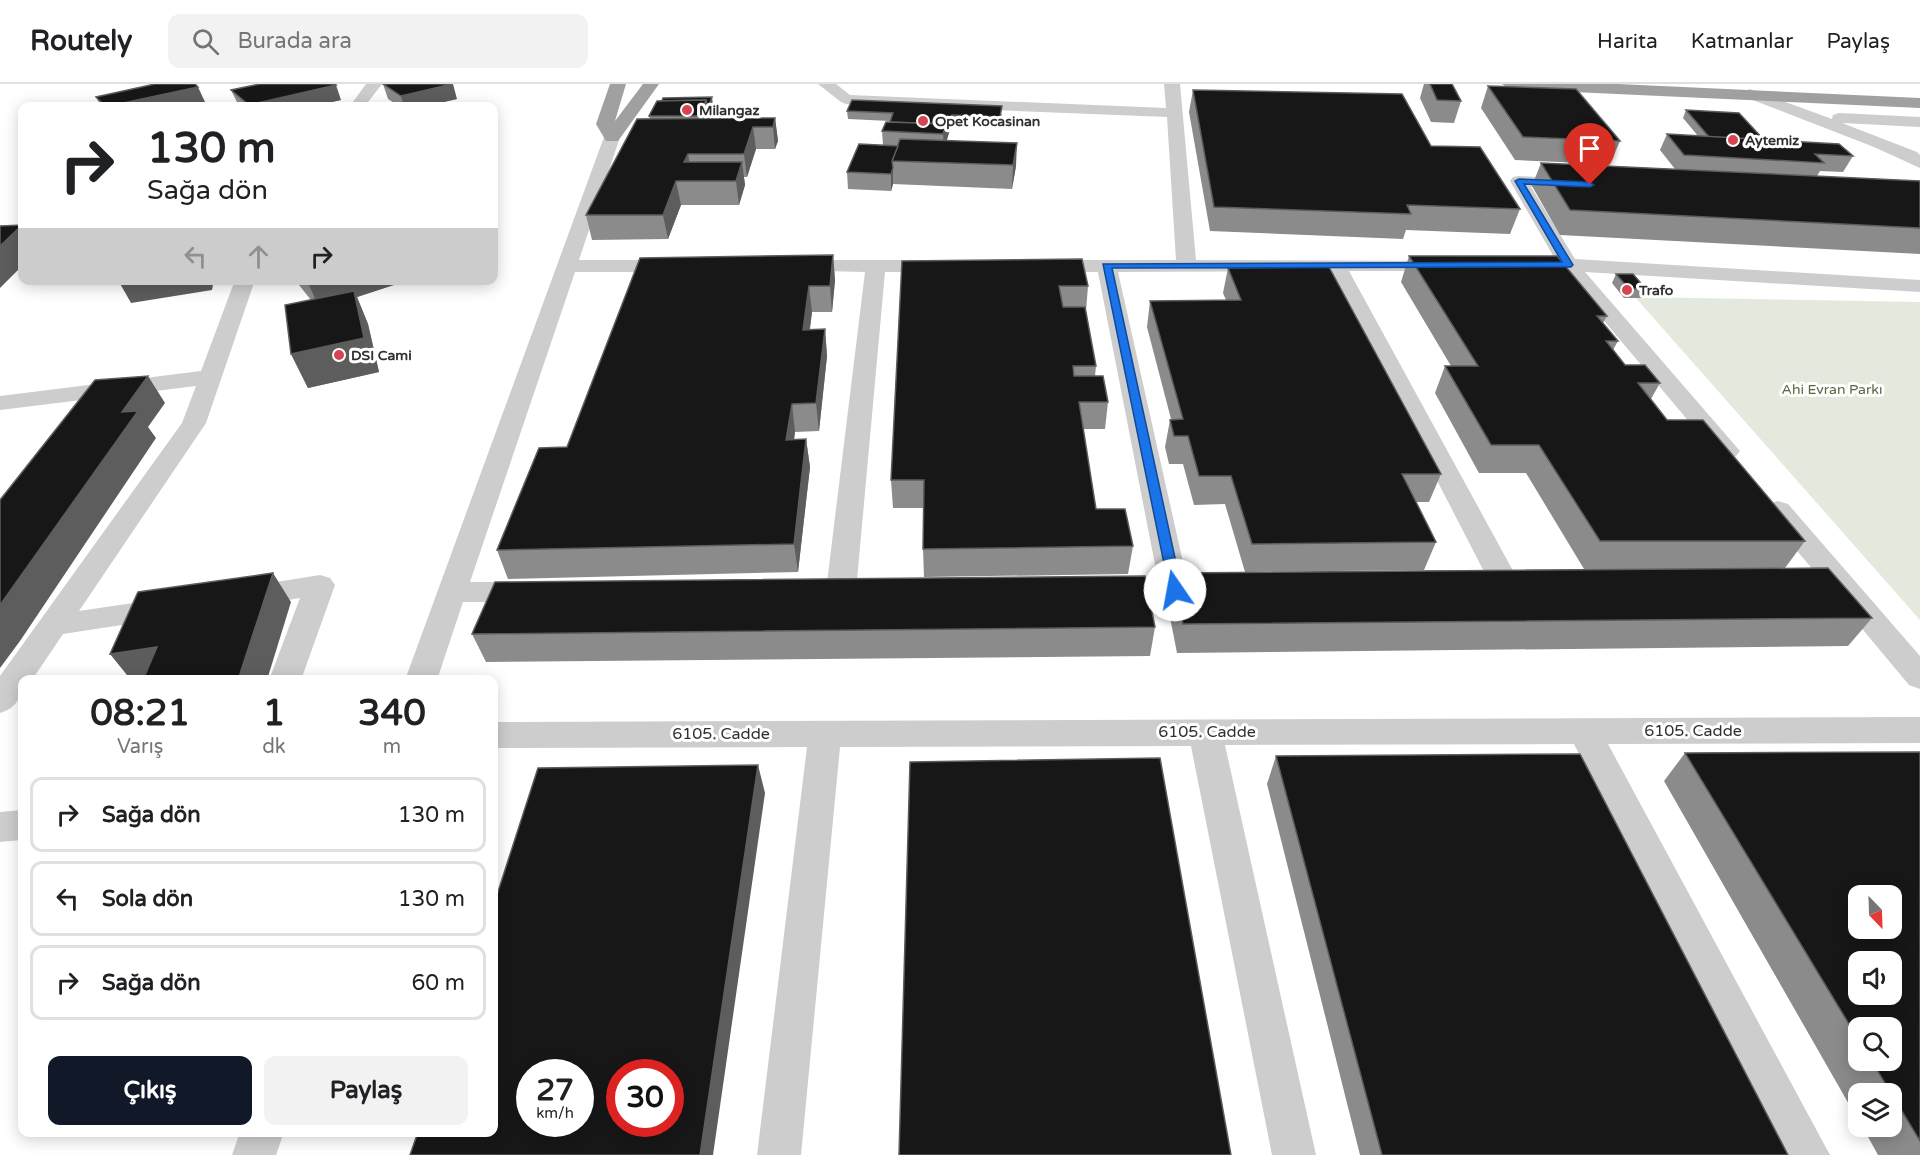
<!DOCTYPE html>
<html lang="tr">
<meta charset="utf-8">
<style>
body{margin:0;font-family:"Varela Round",sans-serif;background:#f2f2f2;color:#202124;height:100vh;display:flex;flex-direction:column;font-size:22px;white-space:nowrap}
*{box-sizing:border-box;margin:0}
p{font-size:20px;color:#757577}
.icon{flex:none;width:33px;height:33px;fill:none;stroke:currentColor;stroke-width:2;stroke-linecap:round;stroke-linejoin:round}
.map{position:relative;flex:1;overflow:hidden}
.sheet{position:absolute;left:18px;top:591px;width:480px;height:462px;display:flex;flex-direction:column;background:#fff;border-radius:12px;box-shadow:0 3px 15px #0003}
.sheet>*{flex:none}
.top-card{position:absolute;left:18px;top:18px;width:480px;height:183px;border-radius:12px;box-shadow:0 3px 15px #0003;background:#fff;color:#202124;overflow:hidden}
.needle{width:39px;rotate:157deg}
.fabs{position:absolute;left:1848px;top:801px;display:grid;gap:12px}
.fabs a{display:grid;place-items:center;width:54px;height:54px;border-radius:12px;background:#fff;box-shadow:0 3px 15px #0003;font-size:30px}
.speed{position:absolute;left:516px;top:975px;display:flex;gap:12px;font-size:30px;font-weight:700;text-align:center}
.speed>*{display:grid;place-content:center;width:78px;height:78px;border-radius:50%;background:#fff;box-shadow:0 3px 15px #0003;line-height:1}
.speed small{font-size:15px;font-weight:400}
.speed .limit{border:9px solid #d22;background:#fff;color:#111}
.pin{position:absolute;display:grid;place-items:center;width:51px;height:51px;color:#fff;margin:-62px -26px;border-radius:50% 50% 50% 0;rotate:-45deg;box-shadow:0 0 6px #0007}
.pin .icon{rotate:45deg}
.me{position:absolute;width:66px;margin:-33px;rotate:348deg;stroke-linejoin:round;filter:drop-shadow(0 0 4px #0008)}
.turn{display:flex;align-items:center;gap:21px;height:126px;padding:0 30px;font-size:27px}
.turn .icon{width:78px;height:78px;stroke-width:2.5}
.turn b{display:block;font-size:42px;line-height:51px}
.lanes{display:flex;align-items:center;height:57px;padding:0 30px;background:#0003;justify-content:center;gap:30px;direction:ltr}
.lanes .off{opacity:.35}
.eta{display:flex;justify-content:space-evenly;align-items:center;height:102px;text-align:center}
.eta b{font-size:36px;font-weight:700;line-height:42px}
.button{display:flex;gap:12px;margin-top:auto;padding:12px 30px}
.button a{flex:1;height:69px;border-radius:12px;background:#111827;color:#fff;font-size:24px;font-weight:700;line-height:69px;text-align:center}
.button a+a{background:#f2f2f2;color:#202124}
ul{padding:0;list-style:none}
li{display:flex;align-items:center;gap:18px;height:75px;margin:0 12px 9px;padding:0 18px;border:3px solid #e0e0e0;border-radius:12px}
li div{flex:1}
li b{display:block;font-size:22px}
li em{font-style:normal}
header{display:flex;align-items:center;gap:36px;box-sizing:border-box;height:84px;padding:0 30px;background:#fff;border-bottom:2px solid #e0e0e0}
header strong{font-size:28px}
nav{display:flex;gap:33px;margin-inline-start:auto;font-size:21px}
.search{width:420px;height:54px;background:#f2f2f2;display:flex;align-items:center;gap:15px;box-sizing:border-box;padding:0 21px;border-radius:12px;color:#757577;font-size:22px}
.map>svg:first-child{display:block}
</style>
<header>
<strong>Routely</strong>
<div class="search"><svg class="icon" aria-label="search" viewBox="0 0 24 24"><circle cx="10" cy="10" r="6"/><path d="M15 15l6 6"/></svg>Burada ara</div>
<nav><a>Harita</a><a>Katmanlar</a><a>Paylaş</a></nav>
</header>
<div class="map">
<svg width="1920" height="1071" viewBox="0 0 1920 1071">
<rect width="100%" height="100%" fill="#fff"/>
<!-- green -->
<path fill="#e4e9dd" d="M1635,213L1920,218V536Z"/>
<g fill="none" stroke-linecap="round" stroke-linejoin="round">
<!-- minor -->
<g fill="#cdcdcd" fill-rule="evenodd">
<path d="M366,0H382L365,22H350Z"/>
<path d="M818,0H836L850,11L1166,24L1164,0H1180L1196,176L1454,177L1457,181L1454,185L1447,187H1349L1523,505L1518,512L1508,515L1498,512L1493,505L1329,187L1118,188L1187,496H1209L1219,499L1224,506L1219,513L1209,516H1107L1097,513L1092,506L1097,499L1107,496H1158L1098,188H1045L1038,186L1035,182L1038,178L1045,176H1176L1167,33L846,20L841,18Z"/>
<path d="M1750,5L1832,35L1833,31L1839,29L1920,33V43L1842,39L1917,68L1920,71V84L1874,63L1745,13L1742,10L1745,7Z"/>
<path d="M612,48L620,53L579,176H679L686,178L689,182L686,186L679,188H575L470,498H531L541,501L546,508L541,515L531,518H463L437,596H405L604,53Z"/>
<path d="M1519,92L1573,95L1579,96L1582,100L1579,104L1573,105L1531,103L1575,175L1920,196V208L1585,188L1740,367L1736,372L1727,375L1718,372L1562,187L1518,185L1515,181L1518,177L1555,175L1510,97L1513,93Z"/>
<path d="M793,176H943L950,178L953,182L950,186L943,188H885L856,507L851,514L841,517L831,514L826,507L865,188L786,186L783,182L786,178Z"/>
<path d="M235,196H255L206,339L79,527L167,514L177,517L182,524L177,531L167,534L63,550L32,596H22C22,613 17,624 0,629V592L182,339L196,302L0,326V312L201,287Z"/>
<path d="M1778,417L1788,420L1920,572V605L1909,601L1768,432L1765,426L1768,420Z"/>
<path d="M320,491L330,494L335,501L301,596H269L300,514L244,523L234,520L229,513L234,506L244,503Z"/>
<path d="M1920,633V659L1608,660L1830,1071H1784L1574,660L1225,661L1316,1071H1272L1191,662L840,663L801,1071H757L807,663L494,664V638Z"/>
<path d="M22,726V756L0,758V728Z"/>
<path d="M240,1048H284L276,1071H232Z"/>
</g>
<!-- trunk -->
<g fill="#a0a0a0" fill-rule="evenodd">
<path d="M610,0H626L615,37L643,0H659L618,57H606L596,40Z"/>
<path d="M1502,0H1618L1920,14V24L1510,5Z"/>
</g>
</g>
<!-- wall -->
<g fill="#8b8b8b" fill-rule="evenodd">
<path d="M383,0L457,15L426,22H399L388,15Z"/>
<path d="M1424,0H1452L1461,17L1454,39L1431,38L1420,14Z"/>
<path d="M1488,2L1620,57L1610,80L1515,76L1481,24Z"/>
<path d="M231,6L341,16L314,22H239Z"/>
<path d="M1193,6L1431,62L1520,125L1510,150L1406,146L1403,155L1210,147L1189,28Z"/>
<path d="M96,13L205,18L184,22H101Z"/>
<path d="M713,21L708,35L775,34L778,57L775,65H756L747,93H744L745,101L739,121H681L668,155L592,156L586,131L650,35L649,32Z"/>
<path d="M1686,26L1764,56L1853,72L1843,88L1820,87L1817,92L1920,97V170L1560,151L1532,102L1541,79L1675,85L1660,66L1667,50L1698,52L1683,34Z"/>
<path d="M847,27L1002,30L1000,41L952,39L946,56L1016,82L1012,105L893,100L891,107L848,105L847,88L883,61L882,47L890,37L848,35Z"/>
<path d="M833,171L835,196L832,228H812L810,245H825L827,272L819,347L795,348L794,356L806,355L810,383L798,488L508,495L497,466L567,363Z"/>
<path d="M1409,172L1607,232L1603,239L1618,257L1613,266L1625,281L1660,299L1651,315L1667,336L1805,457L1785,484L1872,534L1848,562L1177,569L1167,518L1172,489L1584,485L1526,389H1479L1435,309L1445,282H1451L1401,198Z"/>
<path d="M902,177L1088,202L1086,227L1096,282L1095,292L1108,318L1105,345H1083L1096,425L1133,462L1128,490L924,493L923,465L924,424H893L891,396Z"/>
<path d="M1228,184L1441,390L1429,418H1416L1436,458L1424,486L1245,488L1225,420L1194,421L1183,380H1169L1165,363L1170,336L1171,335L1147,243L1150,217L1226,216L1223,209Z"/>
<path d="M1616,190L1646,205L1642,214H1624L1612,199Z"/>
<path d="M295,196H409L357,213L368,240L379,288L308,304L291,270L311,216Z"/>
<path d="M1155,543L1150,572L486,578L472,550Z"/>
<path d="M1920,668V1071H1878L1862,1042H1892V1010H1858V1036L1664,697L1685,669ZM1858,944L1892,976H1858Z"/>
<path d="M1276,672L1788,1071H1360L1267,700Z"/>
</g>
<!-- shaded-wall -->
<g fill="#5d5d5d">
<path d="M453,0L457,15L426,22H404L401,12Z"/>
<path d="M336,1L341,16L314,22H249V21Z"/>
<path d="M198,3L205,18L184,22H109Z"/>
<path d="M712,13L713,21L703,47L700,32L706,16Z"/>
<path d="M952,31V39L944,66L943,50L946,40Z"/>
<path d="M775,34L778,57L775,65L773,43Z"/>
<path d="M753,43L756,65L747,93L744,70Z"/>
<path d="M1017,59L1016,82L1012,105L1013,81Z"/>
<path d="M688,70L692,93L684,78Z"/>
<path d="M742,78L745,101L739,121L736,97Z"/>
<path d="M893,84V100L891,107V90Z"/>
<path d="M676,97L681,121L668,155L663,131Z"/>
<path d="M22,141V182L0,204V162Z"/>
<path d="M833,171L835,196L832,228L830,202Z"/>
<path d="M118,196H214L212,206L131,219Z"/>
<path d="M317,196H409L357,213L368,240L379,288L308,304L291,270L320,225L308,199Z"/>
<path d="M809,202L812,228L806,272L803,246Z"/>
<path d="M825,245L827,272L819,347L816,319Z"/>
<path d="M148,292L165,319L148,343L156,354L20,557L0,584V521L122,328Z"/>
<path d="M792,320L795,348L790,384L786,356Z"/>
<path d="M806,355L810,383L798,488L794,460Z"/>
<path d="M273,489L291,518L267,596H238Z"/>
<path d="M157,563L151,596H131L110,570Z"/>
<path d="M758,681L765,709L713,1071H700Z"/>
</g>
<!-- building -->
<g fill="#171717" stroke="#5d5d5d" stroke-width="1.5" fill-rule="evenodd">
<path d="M155,0H195L198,3L109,22H105L96,13Z"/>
<path d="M260,0H334L336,1L249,21L231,6Z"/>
<path d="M383,0H452L401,12Z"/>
<path d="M1430,0H1452L1461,17L1437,16Z"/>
<path d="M1488,2L1576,5L1620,57L1523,53Z"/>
<path d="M1193,6L1402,10L1431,62L1480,63L1520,125L1407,121L1411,130L1214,123Z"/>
<path d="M712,13L708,24L706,16L662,17L663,14Z"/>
<path d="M706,16L700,32H649L657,17Z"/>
<path d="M852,16L1002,22L1000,33L952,31L946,48V40L890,38L893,29L847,27Z"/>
<path d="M449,19L455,22H435Z"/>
<path d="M1686,26L1739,29L1764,56L1709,53Z"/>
<path d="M775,34L773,43H753L744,70H688L684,78H742L736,97H676L663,131H586L637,35Z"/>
<path d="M886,38L946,40L943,50L882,47Z"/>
<path d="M1667,50L1839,60L1853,72L1815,70L1824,79L1684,71Z"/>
<path d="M900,55L1017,59L1013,81L892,77Z"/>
<path d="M859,60L898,62L892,77L893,84L891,90L847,88Z"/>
<path d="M1541,79L1920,97V144L1570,126Z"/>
<path d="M22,141L0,162V142Z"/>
<path d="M833,171L830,202H809L803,246L825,245L816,319L792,320L786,356L806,355L794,460L497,466L539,364L567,363L640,174Z"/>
<path d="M1409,172H1557L1607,232H1597L1618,257H1606L1625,281H1645L1660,299H1638L1667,336H1703L1805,457H1600L1539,361H1491L1445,282H1478Z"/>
<path d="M1082,175L1088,202H1059L1063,223H1085L1096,282H1073L1074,292H1103L1108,318H1079L1096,425H1125L1133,462L923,465L924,396H891L902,177Z"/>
<path d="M1329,183L1441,390H1402L1436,458L1252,460L1231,392H1199L1188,352H1174L1170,336L1183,335L1150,217L1241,216L1228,184Z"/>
<path d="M1616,190H1633L1646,205H1629Z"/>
<path d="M305,196H317L308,199Z"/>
<path d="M354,207L364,254L291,270L285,221Z"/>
<path d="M148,292L122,328L138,327L0,521V416L95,296Z"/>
<path d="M1828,484L1872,534L1183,540L1172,489Z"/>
<path d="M273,489L238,596H143L157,563L110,570L138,508Z"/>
<path d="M1145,492L1155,543L472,550L495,498Z"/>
<path d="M1920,668V1057L1871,976H1892V944H1858V955L1685,669ZM1858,812H1892V844H1858ZM1858,878H1892V910H1858Z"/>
<path d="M1580,670L1788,1071H1382L1276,672Z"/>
<path d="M1160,674L1231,1071H899L910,678Z"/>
<path d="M758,681L700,1071H410L418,1048H494V820L538,684ZM530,988H580V1040H530ZM620,988H670V1040H620Z"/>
</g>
<!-- route -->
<path fill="#1a73e8" stroke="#114b97" stroke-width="1.5" d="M1519,95L1590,98L1594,101L1590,103L1524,100L1573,181L1571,183L1112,184L1182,506L1175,511L1170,509L1103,180L1562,178L1515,97Z"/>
<!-- markers -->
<g fill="#d54453" stroke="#fff" stroke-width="2">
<circle cx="687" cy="26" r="6"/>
<circle cx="923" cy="37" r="6"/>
<circle cx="1733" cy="56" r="6"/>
<circle cx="1627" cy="206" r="6"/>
<circle cx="339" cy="271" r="6"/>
</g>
<g text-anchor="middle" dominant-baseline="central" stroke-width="6" stroke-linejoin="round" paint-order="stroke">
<!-- far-poi labels -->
<g font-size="14" font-weight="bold" fill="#303030" stroke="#fff" text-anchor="start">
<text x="699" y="26">Milangaz</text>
<text x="935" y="37">Opet Kocasinan</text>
<text x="1745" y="56">Aytemiz</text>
<text x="1639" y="206">Trafo</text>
<text x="351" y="271">DSI Cami</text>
</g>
<!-- far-park labels -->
<g font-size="14" fill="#556841" stroke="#fff">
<text x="1832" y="305">Ahi Evran Parkı</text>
</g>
<!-- street labels -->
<g font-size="16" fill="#303030" stroke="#fff">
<text x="1693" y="647">6105. Cadde</text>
<text x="1207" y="648">6105. Cadde</text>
<text x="721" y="650">6105. Cadde</text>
</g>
</g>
</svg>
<div class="fabs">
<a><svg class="needle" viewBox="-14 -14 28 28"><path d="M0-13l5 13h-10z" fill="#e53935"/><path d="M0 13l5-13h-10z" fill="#757577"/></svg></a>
<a><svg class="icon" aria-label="sound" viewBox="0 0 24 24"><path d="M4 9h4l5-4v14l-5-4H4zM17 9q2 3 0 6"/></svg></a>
<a><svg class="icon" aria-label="search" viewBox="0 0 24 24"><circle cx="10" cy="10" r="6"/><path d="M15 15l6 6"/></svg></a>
<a><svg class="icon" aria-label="layers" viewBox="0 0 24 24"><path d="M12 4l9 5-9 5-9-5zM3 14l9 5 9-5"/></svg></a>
</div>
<div class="speed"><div>27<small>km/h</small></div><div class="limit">30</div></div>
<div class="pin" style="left:1590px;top:101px;background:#d93025"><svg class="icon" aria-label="arrive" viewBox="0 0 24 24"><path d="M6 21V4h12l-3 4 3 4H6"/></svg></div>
<svg class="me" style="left:1175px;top:506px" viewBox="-20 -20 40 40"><circle r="19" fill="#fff"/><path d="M0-13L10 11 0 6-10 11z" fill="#1a73e8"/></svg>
<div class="top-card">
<div class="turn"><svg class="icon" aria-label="right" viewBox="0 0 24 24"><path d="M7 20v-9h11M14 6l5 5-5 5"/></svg><div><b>130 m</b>Sağa dön</div></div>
<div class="lanes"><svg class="icon off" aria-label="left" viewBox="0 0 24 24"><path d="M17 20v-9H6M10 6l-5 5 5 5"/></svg><svg class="icon off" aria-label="ahead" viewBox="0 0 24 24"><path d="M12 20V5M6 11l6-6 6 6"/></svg><svg class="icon" aria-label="right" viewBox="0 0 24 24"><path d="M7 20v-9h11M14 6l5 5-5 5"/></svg></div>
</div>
<section class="sheet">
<div class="eta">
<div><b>08:21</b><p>Varış</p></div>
<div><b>1</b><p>dk</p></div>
<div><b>340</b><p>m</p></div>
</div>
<ul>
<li><svg class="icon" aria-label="right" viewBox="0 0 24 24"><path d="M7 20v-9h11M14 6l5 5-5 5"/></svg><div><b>Sağa dön</b></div><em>130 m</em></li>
<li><svg class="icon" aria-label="left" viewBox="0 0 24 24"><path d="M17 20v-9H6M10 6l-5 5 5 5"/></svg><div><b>Sola dön</b></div><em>130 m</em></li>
<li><svg class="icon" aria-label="right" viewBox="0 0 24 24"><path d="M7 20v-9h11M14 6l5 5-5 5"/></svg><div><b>Sağa dön</b></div><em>60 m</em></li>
</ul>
<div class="button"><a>Çıkış</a><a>Paylaş</a></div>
</section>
</div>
